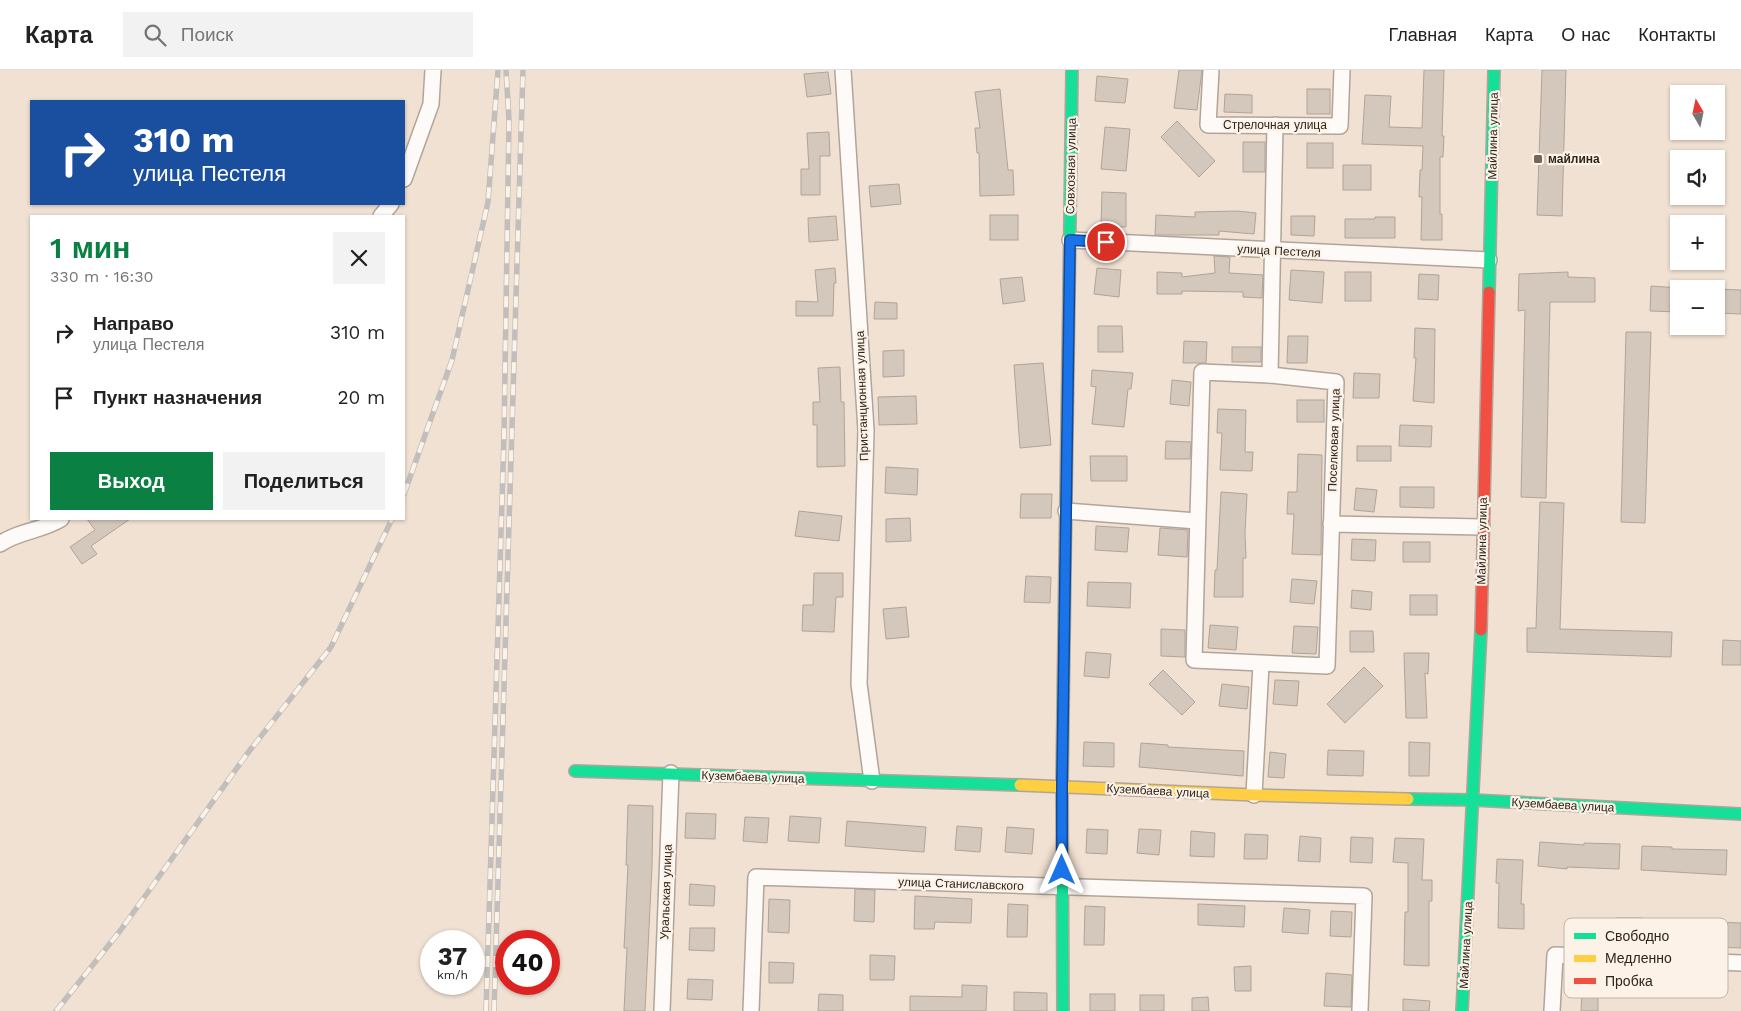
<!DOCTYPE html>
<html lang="ru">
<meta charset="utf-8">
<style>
body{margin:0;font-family:"Work Sans",sans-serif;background:#f2f2f2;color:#222;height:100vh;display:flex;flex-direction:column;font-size:19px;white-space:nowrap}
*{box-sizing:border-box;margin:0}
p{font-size:16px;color:#767676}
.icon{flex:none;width:28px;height:28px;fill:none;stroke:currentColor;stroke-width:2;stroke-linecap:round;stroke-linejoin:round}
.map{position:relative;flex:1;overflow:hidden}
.side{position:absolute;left:30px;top:145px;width:375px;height:305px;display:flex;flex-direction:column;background:#fff;border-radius:0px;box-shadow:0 1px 4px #0004}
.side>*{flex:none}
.hud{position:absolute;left:30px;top:30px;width:375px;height:105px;border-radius:0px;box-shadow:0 1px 4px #0004;background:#1a4fa0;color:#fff;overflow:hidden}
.needle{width:32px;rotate:351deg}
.fabs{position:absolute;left:1670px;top:15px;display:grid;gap:10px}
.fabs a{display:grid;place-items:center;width:55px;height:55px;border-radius:0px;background:#fff;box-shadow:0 1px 4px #0004;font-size:25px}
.speed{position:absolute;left:420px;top:860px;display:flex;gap:10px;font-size:25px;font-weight:700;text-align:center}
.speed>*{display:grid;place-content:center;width:65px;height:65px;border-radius:50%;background:#fff;box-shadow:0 1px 4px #0004;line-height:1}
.speed small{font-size:12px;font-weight:400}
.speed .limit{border:8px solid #d22;background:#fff;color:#111}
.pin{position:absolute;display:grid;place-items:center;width:42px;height:42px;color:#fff;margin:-21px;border:2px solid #fff;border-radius:50%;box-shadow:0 1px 5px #0007}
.me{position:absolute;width:55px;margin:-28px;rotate:0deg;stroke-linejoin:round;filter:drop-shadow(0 0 4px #0008)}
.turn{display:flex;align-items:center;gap:18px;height:105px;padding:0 20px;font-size:22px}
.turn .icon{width:65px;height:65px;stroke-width:2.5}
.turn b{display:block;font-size:35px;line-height:42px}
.round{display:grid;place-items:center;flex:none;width:52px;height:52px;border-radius:0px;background:#f2f2f2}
.headline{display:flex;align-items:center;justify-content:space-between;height:85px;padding:0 20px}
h1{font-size:30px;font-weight:600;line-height:38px;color:#0b8043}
.cta{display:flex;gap:10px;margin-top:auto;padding:10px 20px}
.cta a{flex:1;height:58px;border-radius:0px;background:#0b8043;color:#fff;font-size:20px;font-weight:600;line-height:58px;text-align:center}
.cta a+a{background:#f2f2f2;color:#222}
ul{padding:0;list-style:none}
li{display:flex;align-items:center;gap:15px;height:65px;padding:0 20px}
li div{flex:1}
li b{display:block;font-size:19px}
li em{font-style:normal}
header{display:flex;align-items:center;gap:30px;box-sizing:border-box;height:70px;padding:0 25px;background:#fff;border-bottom:1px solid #e0e0e0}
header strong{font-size:24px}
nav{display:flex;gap:28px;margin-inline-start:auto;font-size:18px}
.search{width:350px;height:45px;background:#f2f2f2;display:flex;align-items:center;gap:12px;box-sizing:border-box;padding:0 18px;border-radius:0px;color:#767676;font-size:19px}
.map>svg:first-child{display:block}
</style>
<header>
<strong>Карта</strong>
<div class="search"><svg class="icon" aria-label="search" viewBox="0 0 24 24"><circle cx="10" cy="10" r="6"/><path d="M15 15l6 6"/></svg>Поиск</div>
<nav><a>Главная</a><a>Карта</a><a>О нас</a><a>Контакты</a></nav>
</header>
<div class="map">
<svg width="1741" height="941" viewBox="0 0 1741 941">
<rect width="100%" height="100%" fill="#f0e1d2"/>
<!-- building -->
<g fill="#d4c8bd" stroke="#b0a499">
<path d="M1179,0H1202L1197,40L1174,38Z"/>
<path d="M1424,0H1444L1442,66H1444L1443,87H1440V144H1442V170H1421L1422,127H1419L1420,100H1422L1423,76L1362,74L1365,25L1391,26L1389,57L1422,58Z"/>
<path d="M1542,0H1566L1562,146L1537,145Z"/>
<path d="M828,2L831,24L807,27L804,4Z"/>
<path d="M1097,6L1128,9L1125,33L1095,31Z"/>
<path d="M1000,19L1008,100H1013L1014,125L980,126L979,83H977L975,58H980L975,22Z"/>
<rect x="1307" y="19" width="23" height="25"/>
<path d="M1225,24L1252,25V43L1224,42Z"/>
<path d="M1177,51L1215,91L1199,107L1161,67Z"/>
<path d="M1105,57L1130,59L1126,101L1101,99Z"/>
<path d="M829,62L830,86H820V125H801V99H809L807,63Z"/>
<rect x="1243" y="72" width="22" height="30"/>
<rect x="1307" y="73" width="26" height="25"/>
<rect x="1343" y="95" width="28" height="25"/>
<path d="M899,114L901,134L871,137L869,116Z"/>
<path d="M1102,122L1126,123V157H1101Z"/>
<path d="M1237,141L1256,143L1254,164L1219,161V165H1155L1156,145L1195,147V142Z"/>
<rect x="990" y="145" width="28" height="25"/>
<path d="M836,146L838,170L809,172L808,148Z"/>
<path d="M1291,146H1315L1314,166L1291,165Z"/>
<path d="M1375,147H1395V168H1345V149H1375Z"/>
<path d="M1214,186L1230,187L1229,203L1263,205L1262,228L1243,227V222L1182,221V224H1157V202L1182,203V207L1215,203Z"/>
<path d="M835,198L836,213H834L833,246H796V231L818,232L815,200Z"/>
<path d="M1097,198L1121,200L1119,227L1094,224Z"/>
<path d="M1291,200L1324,202L1322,233L1289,230Z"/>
<rect x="1345" y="202" width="26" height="29"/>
<path d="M1568,202V207L1595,208V232H1550L1546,428L1521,427L1525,240L1518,241L1519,204Z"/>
<path d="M1419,204L1439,205L1438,230L1418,229Z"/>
<path d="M1022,207L1025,231L1003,234L1000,209Z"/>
<path d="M1651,216L1679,218V242L1650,241Z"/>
<path d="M1716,219L1741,220V244L1716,243Z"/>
<path d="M875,232L897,233V249H874Z"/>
<path d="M1098,256H1122L1123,282H1098Z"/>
<path d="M1415,258L1435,259L1434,333L1413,331L1416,288H1414Z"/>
<path d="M1626,262H1651L1645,453L1621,452Z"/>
<path d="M1288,266H1308L1307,293H1287Z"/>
<path d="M1184,271L1207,272L1206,293H1183Z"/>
<rect x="1232" y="277" width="29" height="15"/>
<path d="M904,280V306L883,307V281Z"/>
<path d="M1043,293L1051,375L1020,378L1014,295Z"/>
<path d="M840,297L841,332H844L845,396L817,397V355H813V332H820L818,298Z"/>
<path d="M1092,300L1133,303L1131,319H1128L1124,357L1092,354L1096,317L1091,316Z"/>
<path d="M1354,303L1380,304L1379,328H1353Z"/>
<path d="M1172,310L1191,312L1189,336L1170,334Z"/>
<path d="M916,326L917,354L879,355L878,327Z"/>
<rect x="1297" y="330" width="27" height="22"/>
<path d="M1218,339L1246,340L1245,382H1253L1252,401L1220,400L1222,363H1217Z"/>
<path d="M1400,355L1432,356L1431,377L1399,376Z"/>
<path d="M1166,371L1191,372L1190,389H1165Z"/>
<rect x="1357" y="376" width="34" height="15"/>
<path d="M1298,384L1322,385L1321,485L1292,484L1294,444H1287L1288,422H1297Z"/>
<path d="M1090,386H1127V411H1091Z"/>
<path d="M886,397L918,399L917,425L885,423Z"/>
<path d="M1400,417H1434V438L1400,437Z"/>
<path d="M1356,418L1377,420L1374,442L1354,440Z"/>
<path d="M1221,422L1247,424L1245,463L1246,488H1243V527H1214L1215,500H1217Z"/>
<path d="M1021,424H1052L1051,448H1020Z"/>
<path d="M1540,432L1564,433L1560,559L1672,562L1671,587L1527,582V558H1536Z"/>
<path d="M799,441L842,446L839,471L795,466Z"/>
<path d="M910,448L911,471L886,472V449Z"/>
<path d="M87,449H130L91,476L97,484L82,494L70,477L95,460Z"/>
<path d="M1096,456L1129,458L1127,482L1095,480Z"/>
<path d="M1160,458L1188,460L1187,487L1158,485Z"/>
<path d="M1352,469L1376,470L1375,491L1351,490Z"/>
<rect x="1403" y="472" width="27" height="20"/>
<path d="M814,503H843V527H836L834,562L802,561L803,535H813Z"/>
<path d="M1026,506L1051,507L1050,533L1024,532Z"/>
<path d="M1292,509L1317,511L1314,534L1290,532Z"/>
<path d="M1088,512L1131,513L1130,538L1087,536Z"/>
<path d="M1352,520L1372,522L1371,540L1351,538Z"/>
<rect x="1410" y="525" width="27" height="20"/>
<path d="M906,537L909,567L886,569L883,539Z"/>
<path d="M1210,555L1238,557L1236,580L1208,578Z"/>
<path d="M1294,556L1318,557L1316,584L1292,583Z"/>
<path d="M1161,559L1185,560V587L1161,586Z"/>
<path d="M1350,561H1373L1374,582H1350Z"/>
<path d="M1723,570L1741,571V595H1722Z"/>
<path d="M1086,582L1111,584L1109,608L1084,606Z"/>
<path d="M1404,583H1429L1428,604L1425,603L1427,648H1406Z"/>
<path d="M1364,597L1383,616L1345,653L1327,634Z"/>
<path d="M1163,600L1195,632L1182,645L1149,614Z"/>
<path d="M1275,610L1299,611L1297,636L1273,634Z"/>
<path d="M1222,614L1249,617L1247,639L1219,636Z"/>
<path d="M1084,672L1114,673V697L1083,696Z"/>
<path d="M1409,672L1430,673L1429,706H1409Z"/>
<path d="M1141,673L1168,675V677L1244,681L1243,706L1139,697Z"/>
<path d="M1328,680L1364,681L1363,706L1327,705Z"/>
<path d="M1270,682L1286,684L1284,708L1268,707Z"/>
<path d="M628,735L653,736L652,796L645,941H624L627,878H624L628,795H626Z"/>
<path d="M686,743L716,744L715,769L685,768Z"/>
<path d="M790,746L821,748L819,773L788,771Z"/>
<path d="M745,747L769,748L767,773L743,771Z"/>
<path d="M847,751L926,757L924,782L845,776Z"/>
<path d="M957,756L982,758L980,782L955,780Z"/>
<path d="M1007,757L1034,759L1032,784L1005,782Z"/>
<path d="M1087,759L1108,760L1107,784L1086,783Z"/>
<path d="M1139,759L1161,760L1159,785L1137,783Z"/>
<path d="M1191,761L1215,763L1214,787L1190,786Z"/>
<path d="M1245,764L1268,765L1267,789H1244Z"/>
<path d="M1300,766L1321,768L1320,792L1298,791Z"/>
<path d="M1351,767L1373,768L1372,793L1350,792Z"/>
<path d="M1395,768L1424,769L1422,810H1432V831H1429V896L1404,895L1405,842H1408V793L1393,792Z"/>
<path d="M1540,772L1584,775V773L1620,774L1619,799L1567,797V799L1538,796Z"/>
<path d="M1642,776L1672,777V779L1727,780L1726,805L1641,800Z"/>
<path d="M1497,789L1523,790L1521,834H1524V859L1498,858L1499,813H1496Z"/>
<path d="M690,814L715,816L714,836L689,835Z"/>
<path d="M855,819L875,820L874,852L854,851Z"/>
<path d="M915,826L972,829L971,853L935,852L934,859H914Z"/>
<path d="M769,829L790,830L789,863L768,862Z"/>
<path d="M1008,834L1028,835L1027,867H1007Z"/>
<path d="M1198,834L1245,836L1244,857L1198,855Z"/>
<path d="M1085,836L1105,837L1104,875H1084Z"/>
<path d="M1284,838L1310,840L1308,864L1282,862Z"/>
<path d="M1331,841L1352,842L1351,867L1330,866Z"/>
<path d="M1616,848H1642L1641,873L1595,872V875L1569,874L1570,850L1616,851Z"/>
<path d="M1718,852L1741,853V878L1717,877Z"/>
<path d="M690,858H715L714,881L689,880Z"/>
<path d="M870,885L895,886L894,910H870Z"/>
<path d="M769,892L794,893L793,913H769Z"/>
<path d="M1251,896V921H1235L1234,897Z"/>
<path d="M1583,902L1603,903L1602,927H1598V941H1581Z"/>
<path d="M1326,903L1352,905L1351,937L1324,936Z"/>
<path d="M688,909L713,910L712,930L687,929Z"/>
<path d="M962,915L987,916L986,941H910V926L962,927Z"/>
<path d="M1014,922L1047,923V941H1014Z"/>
<path d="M819,924L843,925V941H818Z"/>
<rect x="1090" y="924" width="25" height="17"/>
<rect x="1140" y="925" width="24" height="16"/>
<path d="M1208,927L1209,941H1192V928Z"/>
<path d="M1403,929L1430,931L1429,941H1403Z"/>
</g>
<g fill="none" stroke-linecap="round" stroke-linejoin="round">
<!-- street casing -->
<g stroke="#b1a599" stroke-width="18">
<g id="street">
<path d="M843,0L866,360L859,614L872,711"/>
<path d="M1211,0L1208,55L1340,56L1342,0"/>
<path d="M404,109L431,34L433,0"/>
<path d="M381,146L391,134"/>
<path d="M1070,170L1489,190"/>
<path d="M1202,302L1270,305L1336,312L1327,596L1194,590Z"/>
<path d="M1270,305L1275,55"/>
<path d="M1066,441L1197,451"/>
<path d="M1331,454L1482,457"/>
<path d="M0,474C18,461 42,461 61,449"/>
<path d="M1254,725L1261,594"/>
<path d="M662,941L671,703"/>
<path d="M751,941L756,807L1364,826L1360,941"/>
<path d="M1552,941L1555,885L1741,893"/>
</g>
</g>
<!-- fast casing -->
<g stroke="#b1a599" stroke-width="14">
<g id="fast">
<path d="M1069,222L1072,0"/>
<path d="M1489,222L1494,0"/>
<path d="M575,701L1020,715"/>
<path d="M1408,729L1473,730L1741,744"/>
<path d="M1063,941L1062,716L1065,493"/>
<path d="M1462,941L1481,560"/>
</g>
</g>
<!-- slow casing -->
<g stroke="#b1a599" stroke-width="14">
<g id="slow">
<path d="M1065,493L1069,222"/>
<path d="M1020,715L1254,725L1408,729"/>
</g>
</g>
<!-- jam casing -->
<g stroke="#b1a599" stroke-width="14">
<path id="jam" d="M1481,560L1489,222"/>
</g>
<!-- street -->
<use href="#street" stroke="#fdfaf8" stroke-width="15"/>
<!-- fast -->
<use href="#fast" stroke="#16e098" stroke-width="11"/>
<!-- slow -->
<use href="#slow" stroke="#ffcf43" stroke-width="11"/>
<!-- jam -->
<use href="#jam" stroke="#f24e42" stroke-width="11"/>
<!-- rail casing -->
<g stroke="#c2bebb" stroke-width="5.5">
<g id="rail">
<path d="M404,424L452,290L488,132L498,0"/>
<path d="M56,941L120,861L247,684L331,577L392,449"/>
<path d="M486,941L504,366L509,50L506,0"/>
<path d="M494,941L523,0"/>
</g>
</g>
<!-- rail -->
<use href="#rail" stroke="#fdf2e7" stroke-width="4" stroke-dasharray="11" stroke-linecap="butt"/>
</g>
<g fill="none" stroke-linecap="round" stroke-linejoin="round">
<!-- route casing -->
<g stroke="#114b97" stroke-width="12">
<path id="route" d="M1062,800V716L1070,170L1106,172"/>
</g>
<!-- route -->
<use href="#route" stroke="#1a73e8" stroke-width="9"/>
</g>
<!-- markers -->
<rect fill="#73675b" stroke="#fdf2e7" stroke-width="2" x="1533" y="84" width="10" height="10" rx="2.5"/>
<g text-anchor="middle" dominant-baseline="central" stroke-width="4.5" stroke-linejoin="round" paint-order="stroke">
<!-- street labels -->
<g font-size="12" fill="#30251b" stroke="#fdf2e7">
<text x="1275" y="55">Стрелочная улица</text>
<text transform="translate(1493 66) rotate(-89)">Майлина улица</text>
<text transform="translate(1071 96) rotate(-89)">Совхозная улица</text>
<text transform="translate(1279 181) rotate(3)">улица Пестеля</text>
<text transform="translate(862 326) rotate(-92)">Пристанционная улица</text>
<text transform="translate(1334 370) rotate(-88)">Поселковая улица</text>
<text transform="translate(1482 471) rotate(-89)">Майлина улица</text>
<text transform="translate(753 707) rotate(2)">Кузембаева улица</text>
<text transform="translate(1158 721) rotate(3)">Кузембаева улица</text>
<text transform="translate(1563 735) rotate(3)">Кузембаева улица</text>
<text transform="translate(961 814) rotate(2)">улица Станиславского</text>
<text transform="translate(666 822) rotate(-88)">Уральская улица</text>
<text transform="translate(1466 875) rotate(-87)">Майлина улица</text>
</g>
<!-- poi labels -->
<g font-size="12" font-weight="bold" fill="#30251b" stroke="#fdf2e7" text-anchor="start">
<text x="1548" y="89">майлина</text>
</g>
</g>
<!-- legend -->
<rect x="1564" y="848" width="164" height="80" rx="8" fill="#fdf2e7" stroke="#c0b4aa" stroke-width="1"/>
<rect x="1574" y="863" width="22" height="6" fill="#16e098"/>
<rect x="1574" y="885" width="22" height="7" fill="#ffcf43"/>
<rect x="1574" y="908" width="22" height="6" fill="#f24e42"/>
<g font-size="14" fill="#30251b">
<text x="1605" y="871">Свободно</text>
<text x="1605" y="893">Медленно</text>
<text x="1605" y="916">Пробка</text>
</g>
</svg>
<div class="fabs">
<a><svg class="needle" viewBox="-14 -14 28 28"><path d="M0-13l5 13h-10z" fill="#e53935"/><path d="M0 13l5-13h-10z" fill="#767676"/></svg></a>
<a><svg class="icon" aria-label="sound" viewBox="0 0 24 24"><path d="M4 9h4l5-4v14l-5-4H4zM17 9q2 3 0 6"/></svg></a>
<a>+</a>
<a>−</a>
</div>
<div class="speed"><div>37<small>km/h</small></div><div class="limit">40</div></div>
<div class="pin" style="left:1106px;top:172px;background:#d93025"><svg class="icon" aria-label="arrive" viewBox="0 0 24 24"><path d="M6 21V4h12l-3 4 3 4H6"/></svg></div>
<svg class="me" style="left:1062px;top:800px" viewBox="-20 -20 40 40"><path d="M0-17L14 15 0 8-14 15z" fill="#1a73e8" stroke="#fff" stroke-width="4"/></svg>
<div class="hud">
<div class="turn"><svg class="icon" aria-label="right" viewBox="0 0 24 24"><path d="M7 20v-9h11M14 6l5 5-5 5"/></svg><div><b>310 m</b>улица Пестеля</div></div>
</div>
<section class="side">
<div class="headline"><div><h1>1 мин</h1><p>330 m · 16:30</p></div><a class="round"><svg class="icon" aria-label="close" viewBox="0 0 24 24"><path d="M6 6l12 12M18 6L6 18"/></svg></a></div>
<ul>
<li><svg class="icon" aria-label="right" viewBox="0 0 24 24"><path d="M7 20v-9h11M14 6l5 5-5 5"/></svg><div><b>Направо</b><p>улица Пестеля</p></div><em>310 m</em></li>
<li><svg class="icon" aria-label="arrive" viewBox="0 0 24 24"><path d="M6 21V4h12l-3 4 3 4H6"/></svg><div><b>Пункт назначения</b></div><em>20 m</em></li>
</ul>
<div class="cta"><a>Выход</a><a>Поделиться</a></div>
</section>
</div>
